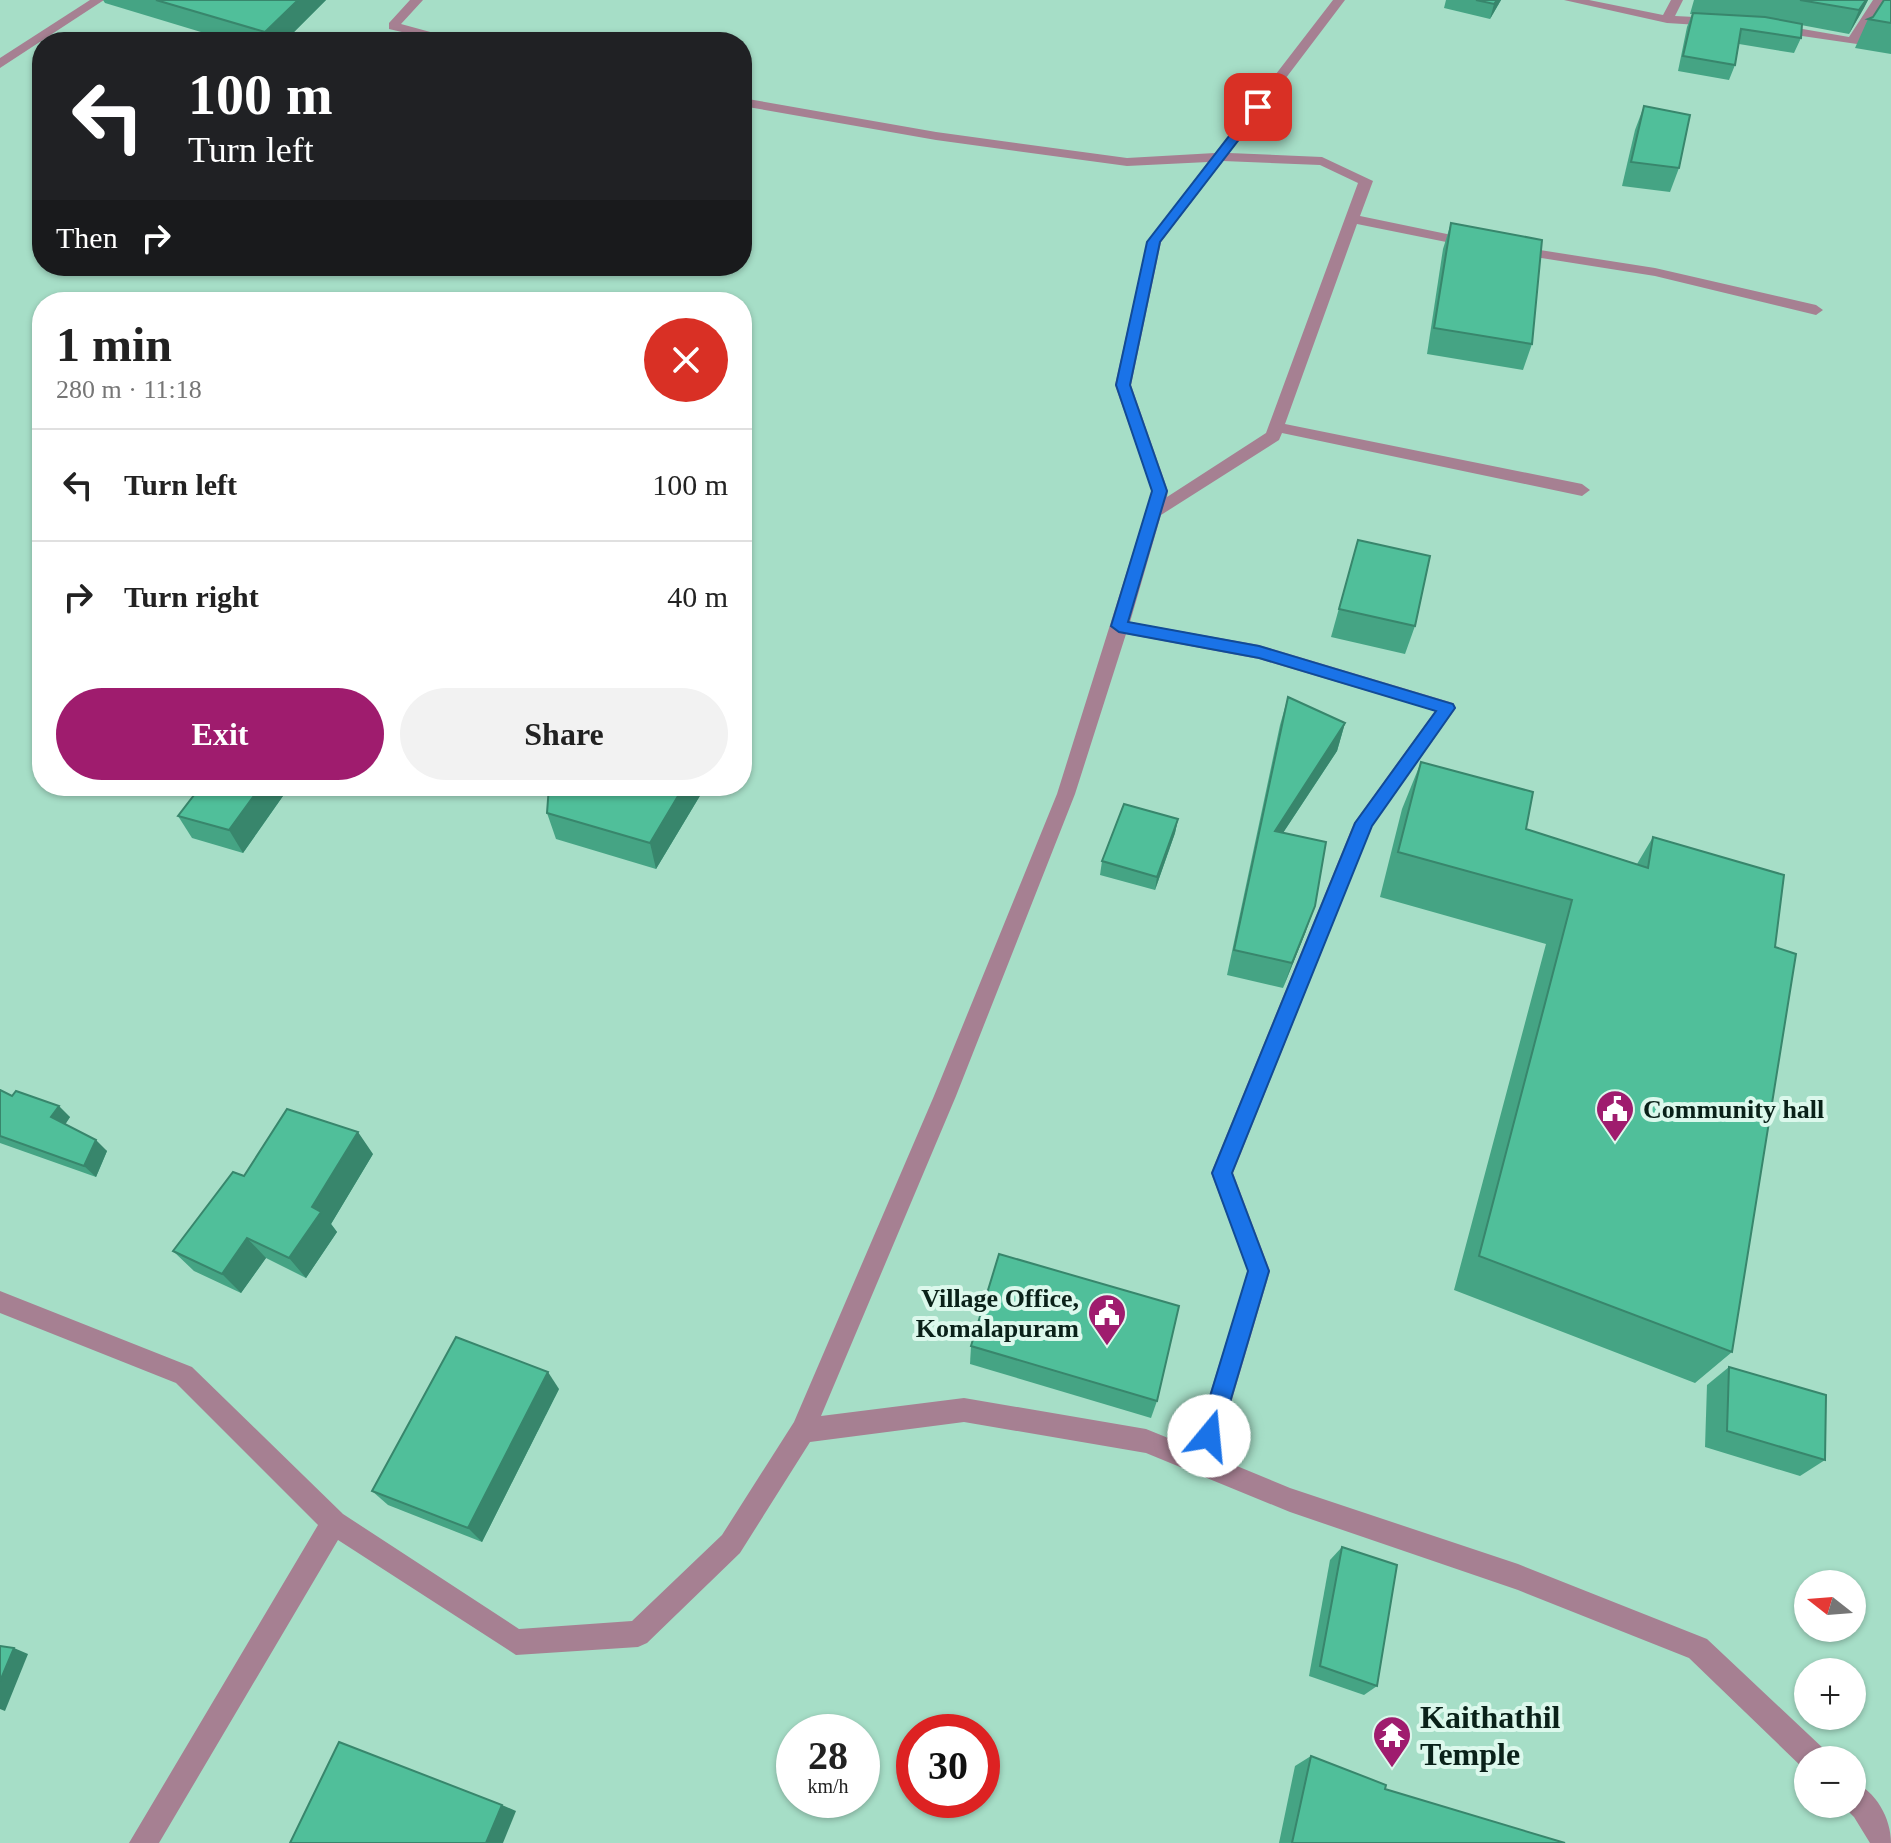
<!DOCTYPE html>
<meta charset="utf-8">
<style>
body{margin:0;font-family:Georgia,serif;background:#f2f2f2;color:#222;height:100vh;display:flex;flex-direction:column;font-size:30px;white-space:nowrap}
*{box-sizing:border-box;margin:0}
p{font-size:26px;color:#767676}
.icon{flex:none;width:44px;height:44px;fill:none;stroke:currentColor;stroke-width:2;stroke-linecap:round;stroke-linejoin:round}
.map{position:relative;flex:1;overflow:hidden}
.details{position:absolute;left:32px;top:292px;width:720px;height:504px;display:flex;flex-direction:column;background:#fff;border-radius:32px;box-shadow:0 2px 6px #0004}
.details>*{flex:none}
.banner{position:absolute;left:32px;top:32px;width:720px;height:244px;border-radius:32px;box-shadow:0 2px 6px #0004;background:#202124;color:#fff;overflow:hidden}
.needle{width:52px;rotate:287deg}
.buttons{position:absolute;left:1794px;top:1570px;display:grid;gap:16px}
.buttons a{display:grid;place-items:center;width:72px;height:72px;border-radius:50%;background:#fff;box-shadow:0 2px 6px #0004;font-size:40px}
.speed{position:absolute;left:776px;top:1714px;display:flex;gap:16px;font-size:40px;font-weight:700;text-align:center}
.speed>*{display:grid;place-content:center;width:104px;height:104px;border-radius:50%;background:#fff;box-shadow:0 2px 6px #0004;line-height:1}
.speed small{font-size:20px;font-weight:400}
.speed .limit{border:12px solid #d22;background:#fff;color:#111}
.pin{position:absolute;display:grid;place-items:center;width:68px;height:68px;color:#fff;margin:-34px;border-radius:16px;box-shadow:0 4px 12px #0006}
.me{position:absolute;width:88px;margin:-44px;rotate:17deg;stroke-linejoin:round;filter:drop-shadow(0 0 6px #0008)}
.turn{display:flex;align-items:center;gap:28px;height:168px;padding:0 24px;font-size:36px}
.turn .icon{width:104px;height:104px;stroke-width:2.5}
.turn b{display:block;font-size:56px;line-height:68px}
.then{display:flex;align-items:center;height:76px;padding:0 24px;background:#0003;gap:16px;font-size:30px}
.round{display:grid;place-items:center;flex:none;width:84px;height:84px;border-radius:42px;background:#f2f2f2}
.overview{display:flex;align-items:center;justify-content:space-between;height:136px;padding:0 24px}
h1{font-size:48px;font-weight:600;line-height:60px}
.primary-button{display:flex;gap:16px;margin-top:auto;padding:16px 24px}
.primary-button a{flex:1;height:92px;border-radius:48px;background:#9f1c6e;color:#fff;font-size:32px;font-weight:600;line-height:92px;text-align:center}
.primary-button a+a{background:#f2f2f2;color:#222}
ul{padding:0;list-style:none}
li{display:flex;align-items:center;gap:24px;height:112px;padding:0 24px;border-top:2px solid #e0e0e0}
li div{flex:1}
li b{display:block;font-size:30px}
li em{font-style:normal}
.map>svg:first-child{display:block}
</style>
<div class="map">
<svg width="1891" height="1843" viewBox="0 0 1891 1843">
<rect width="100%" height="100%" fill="#a6dec7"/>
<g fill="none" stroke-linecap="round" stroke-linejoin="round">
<!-- minor -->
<g fill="#a68092" fill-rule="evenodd">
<path d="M90,0H104L0,68V58Z"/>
<path d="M410,0H423L401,24L467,42H445L389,29V23Z"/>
<path d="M1333,0H1345L1229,153L1322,157L1373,181L1360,216L1471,239L1478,243L1471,247L1357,224L1285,424L1582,484L1590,490L1582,496L1282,433L1279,440L1161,515L1130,622L1259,645L1453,703L1456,708L1372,826L1233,1173L1270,1271L1215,1457L1290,1488L1518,1564L1707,1639L1825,1750L1829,1760H1808V1771L1805,1770L1689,1658L1518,1590L1290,1512L1146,1453L964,1422L810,1442L740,1553L647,1643L638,1647L516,1655L338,1540L159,1843H129L318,1525L176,1383L0,1313V1291L192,1367L343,1514L519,1629L632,1621L722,1535L794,1422L934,1096L1057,794L1152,491L1115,385L1147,242L1208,162L1127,166L936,140L742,106V98L936,132L1127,158L1215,153ZM1223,161L1320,165L1358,183L1266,433L1167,497L1168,491L1131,385L1161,242ZM1126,634L1259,659L1435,711L1354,823L1211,1173L1248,1271L1193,1448L1146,1429L964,1398L821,1416L956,1096L1075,794Z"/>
<path d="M1564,0H1589L1663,15L1671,0H1683L1675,16L1715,18L1721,22L1715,26L1667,23Z"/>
<path d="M1873,0H1885L1857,44L1774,32L1768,28L1774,24L1849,37Z"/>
<path d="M1514,246L1655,268L1816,305L1823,310L1816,315L1655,276L1509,253V247Z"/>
<path d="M1852,1781C1876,1791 1891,1818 1891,1843H1870L1854,1817L1842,1805L1852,1804Z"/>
</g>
</g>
<!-- wall -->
<g fill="#45a484">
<path d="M103,0H326L284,42H234L105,3Z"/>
<path d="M1446,0H1501L1490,19L1444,8Z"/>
<path d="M1694,0H1868L1849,34L1801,25V38L1794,53L1739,44L1735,65L1729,80L1678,71L1687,27L1692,14H1690Z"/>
<path d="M1891,0V54L1855,48L1868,19L1873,17Z"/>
<path d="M1644,106L1679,168L1670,192L1622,186L1635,130Z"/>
<path d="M1451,223L1532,344L1523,370L1427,354L1443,249Z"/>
<path d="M1358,540L1415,626L1405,654L1331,637Z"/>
<path d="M1288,697L1345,723L1337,751L1283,833L1306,931L1283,988L1227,975L1280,725Z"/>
<path d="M1421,762L1526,829L1637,864L1653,837L1775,947L1732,1352L1695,1383L1454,1290L1546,944L1380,897L1402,809Z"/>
<path d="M201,786H290L243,853L192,838L178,816Z"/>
<path d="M549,786H704V789L656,869L556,839L547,813Z"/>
<path d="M1178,819L1175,833L1155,890L1100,875L1102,861Z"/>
<path d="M0,1090L12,1096L70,1117L65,1124L107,1151L96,1177L0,1143Z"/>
<path d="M373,1154L331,1224L337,1232L306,1278L266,1258L241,1293L194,1271L173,1251L244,1176Z"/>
<path d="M971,1346L1157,1401L1151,1418L970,1364Z"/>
<path d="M1729,1367L1825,1460L1800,1476L1705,1447L1707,1385Z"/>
<path d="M559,1389L482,1542L388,1505L372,1491Z"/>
<path d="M1342,1547L1377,1686L1364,1695L1309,1676L1330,1560Z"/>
<path d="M1311,1756L1385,1789L1565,1843H1279L1295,1766Z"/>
</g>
<!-- shaded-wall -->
<g fill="#38866c">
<path d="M298,0H326L284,42H269L265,32Z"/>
<path d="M1497,0H1501L1490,19L1494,4Z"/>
<path d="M1866,0H1868L1864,8L1849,34L1859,10Z"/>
<path d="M1345,723L1337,751L1267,857L1275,831Z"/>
<path d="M261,786H290L243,853L229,830Z"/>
<path d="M684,786H704V789L656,869L650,843Z"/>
<path d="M1178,819L1175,833L1155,890L1157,877Z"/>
<path d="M1315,906L1306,931L1283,988L1292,963Z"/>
<path d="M59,1106L70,1117L63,1128L51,1117Z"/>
<path d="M358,1132L373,1154L331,1224L337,1232L306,1278L289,1258L312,1207Z"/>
<path d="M96,1140L107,1151L96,1177L84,1166Z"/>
<path d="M247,1238L266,1258L241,1293L222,1274Z"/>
<path d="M548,1372L559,1389L482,1542L468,1528Z"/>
<path d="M14,1648L28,1654L5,1711L0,1709V1681Z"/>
<path d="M502,1805L516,1811L503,1843H486Z"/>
</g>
<!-- building -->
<g fill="#50bf9a" stroke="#38866c" stroke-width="2">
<path d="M156,0H298L265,32Z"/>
<path d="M1476,0H1497L1494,4Z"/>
<path d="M1800,0H1866L1859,10Z"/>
<path d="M1884,0H1891V23L1868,19L1873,17Z"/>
<path d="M1693,13L1765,17L1802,24L1801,38L1741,29L1735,65L1683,56Z"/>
<path d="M1644,106L1690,115L1679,168L1631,162Z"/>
<path d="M1451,223L1542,240L1532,344L1434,328Z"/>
<path d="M1358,540L1430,556L1415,626L1339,609Z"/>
<path d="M1288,697L1345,723L1275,831L1326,842L1315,906L1292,963L1234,950Z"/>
<path d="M1421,762L1533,792L1526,829L1648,868L1653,837L1784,875L1775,947L1796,954L1732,1352L1479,1256L1572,900L1398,852Z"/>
<path d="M201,786H261L229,830L178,816Z"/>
<path d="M549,786H684L650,843L547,813Z"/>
<path d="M1124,804L1178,819L1157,877L1102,861Z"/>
<path d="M0,1090L12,1096L16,1091L59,1106L51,1117L96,1140L84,1166L0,1136Z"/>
<path d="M287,1109L358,1132L312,1207L321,1212L289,1258L247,1238L222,1274L173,1251L233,1172L244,1176Z"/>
<path d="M999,1254L1179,1306L1157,1401L971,1346Z"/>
<path d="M456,1337L548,1372L468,1528L372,1491Z"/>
<path d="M1729,1367L1826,1395L1825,1460L1727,1431Z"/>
<path d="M1342,1547L1397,1565L1377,1686L1320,1666Z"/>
<path d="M0,1646L14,1648L0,1681Z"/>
<path d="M339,1742L502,1805L486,1843H290Z"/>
<path d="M1311,1756L1386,1785L1385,1789L1565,1843H1292Z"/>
</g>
<!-- route -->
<path fill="#1a73e8" stroke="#114b97" stroke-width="2" d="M1254,104L1264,107L1160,242L1130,385L1167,491L1128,622L1259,646L1453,704L1455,708L1372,826L1232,1173L1269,1271L1220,1436L1217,1444L1209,1447L1201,1444L1198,1436L1248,1271L1212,1173L1355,823L1436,711L1259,658L1119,632L1111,626L1152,491L1116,385L1147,242Z"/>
<!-- icons -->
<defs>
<g id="civic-pin" transform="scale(2)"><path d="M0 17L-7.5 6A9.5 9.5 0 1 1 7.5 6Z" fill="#9f1c6e" stroke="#dcf8ec"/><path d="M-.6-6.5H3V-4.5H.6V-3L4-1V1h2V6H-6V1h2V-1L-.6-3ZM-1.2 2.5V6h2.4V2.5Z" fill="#fff"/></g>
<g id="temple-pin" transform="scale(2)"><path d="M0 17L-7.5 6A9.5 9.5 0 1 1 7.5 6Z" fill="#9f1c6e" stroke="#dcf8ec"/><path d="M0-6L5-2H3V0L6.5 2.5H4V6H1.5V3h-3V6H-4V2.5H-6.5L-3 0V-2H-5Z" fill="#fff"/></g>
</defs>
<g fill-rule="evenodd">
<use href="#civic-pin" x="1615" y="1109"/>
<use href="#civic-pin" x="1107" y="1313"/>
<use href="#temple-pin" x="1392" y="1735"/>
</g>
<g text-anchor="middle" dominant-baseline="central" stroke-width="8" stroke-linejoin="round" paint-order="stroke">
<!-- poi labels -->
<g font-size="26" font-weight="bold" fill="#0a2119" stroke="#dcf8ec" text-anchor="start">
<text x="1643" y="1109">Community hall</text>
<text x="1079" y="1298" text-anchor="end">Village Office,<tspan x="1079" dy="30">Komalapuram</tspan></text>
</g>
<!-- near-poi labels -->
<g font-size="32" font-weight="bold" fill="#0a2119" stroke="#dcf8ec" text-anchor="start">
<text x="1420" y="1717">Kaithathil<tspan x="1420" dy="37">Temple</tspan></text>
</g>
</g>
</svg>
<div class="buttons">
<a><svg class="needle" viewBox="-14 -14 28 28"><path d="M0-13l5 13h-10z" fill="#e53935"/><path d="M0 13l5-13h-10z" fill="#767676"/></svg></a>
<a>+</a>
<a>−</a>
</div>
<div class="speed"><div>28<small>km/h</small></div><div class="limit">30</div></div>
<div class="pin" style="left:1258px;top:107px;background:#d93025"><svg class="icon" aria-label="arrive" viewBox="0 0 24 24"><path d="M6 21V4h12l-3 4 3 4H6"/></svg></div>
<svg class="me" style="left:1209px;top:1436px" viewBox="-20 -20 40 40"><circle r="19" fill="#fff"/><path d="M0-13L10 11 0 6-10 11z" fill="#1a73e8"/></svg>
<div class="banner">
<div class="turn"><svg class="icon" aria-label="left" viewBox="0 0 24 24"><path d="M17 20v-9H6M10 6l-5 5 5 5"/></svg><div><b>100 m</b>Turn left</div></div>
<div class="then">Then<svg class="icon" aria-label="right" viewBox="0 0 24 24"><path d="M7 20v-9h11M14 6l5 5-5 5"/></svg></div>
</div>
<section class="details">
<div class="overview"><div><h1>1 min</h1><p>280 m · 11:18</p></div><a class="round" style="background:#d93025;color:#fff"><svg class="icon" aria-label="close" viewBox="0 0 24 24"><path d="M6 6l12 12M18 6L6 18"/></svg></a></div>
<ul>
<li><svg class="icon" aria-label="left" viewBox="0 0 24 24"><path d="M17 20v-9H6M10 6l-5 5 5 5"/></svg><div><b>Turn left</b></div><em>100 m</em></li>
<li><svg class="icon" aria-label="right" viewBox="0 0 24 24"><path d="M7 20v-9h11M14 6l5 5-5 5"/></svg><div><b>Turn right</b></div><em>40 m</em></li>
</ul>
<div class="primary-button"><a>Exit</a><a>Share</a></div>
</section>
</div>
